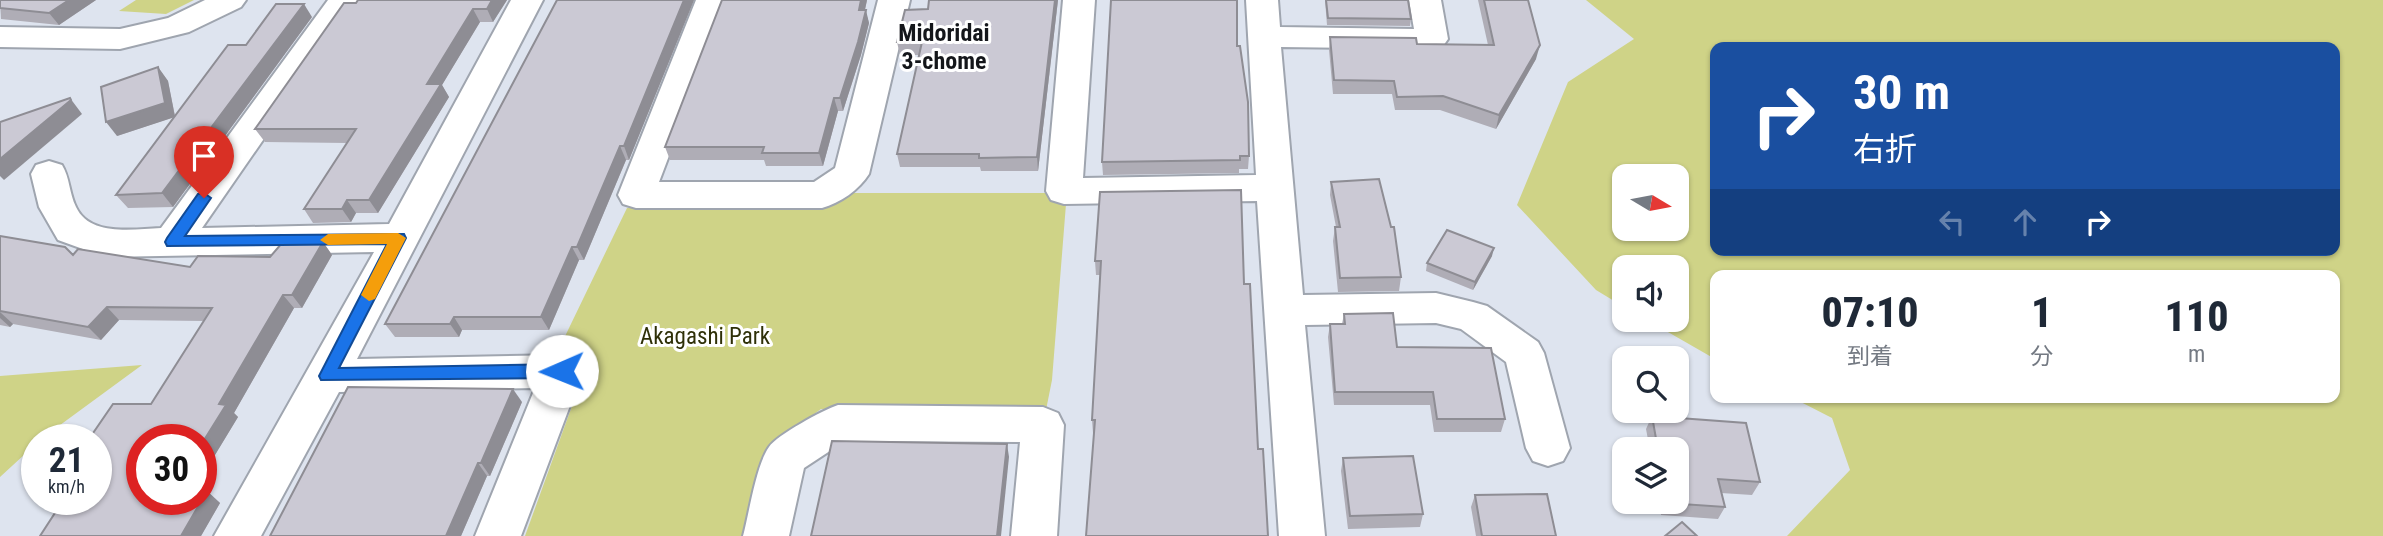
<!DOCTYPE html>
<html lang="ja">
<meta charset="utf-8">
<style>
body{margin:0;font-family:"Roboto Condensed","Noto Sans JP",sans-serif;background:#f6f6f7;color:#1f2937;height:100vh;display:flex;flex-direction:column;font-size:26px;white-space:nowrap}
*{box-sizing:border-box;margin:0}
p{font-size:23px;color:#747a83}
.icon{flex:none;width:38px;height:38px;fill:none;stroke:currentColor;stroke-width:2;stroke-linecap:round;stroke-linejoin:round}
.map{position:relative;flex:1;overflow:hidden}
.panel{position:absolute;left:1710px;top:270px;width:630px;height:133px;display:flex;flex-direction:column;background:#fff;border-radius:14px;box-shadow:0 2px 5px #0004}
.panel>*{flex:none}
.banner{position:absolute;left:1710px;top:42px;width:630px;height:214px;border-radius:14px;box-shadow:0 2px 5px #0004;background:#1a4fa0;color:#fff;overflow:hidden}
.needle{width:46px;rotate:100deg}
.controls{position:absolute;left:1612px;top:164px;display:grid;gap:14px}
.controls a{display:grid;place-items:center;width:77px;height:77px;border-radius:14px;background:#fff;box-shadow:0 2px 5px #0004;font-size:35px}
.speed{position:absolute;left:21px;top:424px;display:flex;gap:14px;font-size:35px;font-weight:700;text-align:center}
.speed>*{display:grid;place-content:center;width:91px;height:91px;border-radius:50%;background:#fff;box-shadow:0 2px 5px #0004;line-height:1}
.speed small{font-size:18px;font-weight:400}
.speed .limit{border:10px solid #d22;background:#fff;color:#111}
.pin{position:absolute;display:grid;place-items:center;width:60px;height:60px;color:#fff;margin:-72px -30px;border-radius:50% 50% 50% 0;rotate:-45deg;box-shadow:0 0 7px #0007}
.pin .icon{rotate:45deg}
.me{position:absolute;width:77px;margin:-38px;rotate:269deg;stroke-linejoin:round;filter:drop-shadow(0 0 5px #0008)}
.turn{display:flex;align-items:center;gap:24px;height:147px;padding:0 28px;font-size:32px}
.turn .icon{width:91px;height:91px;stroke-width:2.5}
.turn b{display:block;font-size:49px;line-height:60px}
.lanes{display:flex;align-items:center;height:66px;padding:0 28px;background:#0003;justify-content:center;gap:35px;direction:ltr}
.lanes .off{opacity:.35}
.eta{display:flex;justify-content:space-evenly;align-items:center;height:119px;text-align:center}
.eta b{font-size:42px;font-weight:800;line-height:49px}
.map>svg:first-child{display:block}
</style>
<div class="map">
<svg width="2383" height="536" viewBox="0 0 2383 536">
<rect width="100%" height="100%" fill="#dee4ef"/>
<!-- green -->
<g fill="#cfd387" fill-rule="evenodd">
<path d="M136,0H194L166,14L119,11Z"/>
<path d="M1586,0H2383V536H1787L1850,470L1832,418L1791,397H2334V275H1715V359L1647,320H1676V268H1624V307L1596,290L1517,205L1568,82L1634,39ZM1715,47H2334V250H1715ZM1624,177H1676V229H1624Z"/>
<path d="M853,193H1050L1066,204L1052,380L1043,425L1036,408L821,409L768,448L745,536H525L581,381L555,357L627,208L829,207Z"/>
<path d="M142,365L41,439H37V443L0,477V376Z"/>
</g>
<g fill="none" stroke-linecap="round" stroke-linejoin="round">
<!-- street casing -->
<g stroke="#9fa5af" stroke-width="4">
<g id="street">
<path d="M205,0H246L241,7L189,32L120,49L0,47V27L120,29L168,18Z"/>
<path d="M328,0H360L202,228L389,224L511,0H543L357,359L562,355L577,359L583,371L521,536H475L535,388L339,392L261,536H214L374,252L105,257L58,240L39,207L31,174L36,165L49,161L62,165C70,178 69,193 76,207C90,237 134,229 161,228Z"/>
<path d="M696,0H728L659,182H814L835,168L878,0H910L869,174C859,190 840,203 822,208H636L623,204L618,195Z"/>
<path d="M1063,0H1095L1083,178L1256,175L1246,0H1278L1280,27L1414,29L1409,0H1441L1448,39L1443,46L1432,49L1281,47L1303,295L1436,293L1473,302L1487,306L1538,342L1544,353L1570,448L1563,461L1548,466L1533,461L1526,448L1506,362L1461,329L1436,323L1305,325L1325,536H1279L1257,201L1064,204L1051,200L1046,191Z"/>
<path d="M838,405L1043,407L1058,413L1064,425L1057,536H1011L1020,442L845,441L804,468L789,536H743C749,514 756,465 769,447C777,435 823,410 838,405Z"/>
</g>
</g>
<!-- street -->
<use href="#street" fill="#fff" fill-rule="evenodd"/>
</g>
<!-- wall -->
<g fill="#afadb6">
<path d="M0,0H96L59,25L1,19Z"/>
<path d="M358,0H507L493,22H480L442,85L449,97L378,213H356L351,222L313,223L304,209L347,143L265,142L255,129Z"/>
<path d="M694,0L629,160H626L584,260H579L549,330H462L459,337H395L385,324Z"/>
<path d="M867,0L865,10L869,23L861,55L843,111H838L823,166H766L764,160H670L665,147Z"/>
<path d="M1058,0L1038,171H981L980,167H900L897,154L919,55H900L897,42Z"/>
<path d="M1325,0H1408L1411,19L1410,26L1327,25Z"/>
<path d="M1478,0H1528L1536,59L1496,129L1440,110H1395L1392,94H1333L1329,50L1330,37L1417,44L1488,45Z"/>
<path d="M312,17L173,207L128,208L116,195L174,117L117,136L158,67L168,81L175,116L246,45Z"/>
<path d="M1237,46L1249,156L1248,169H1239V173L1103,175L1102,162Z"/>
<path d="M1331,182L1401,277L1399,291L1338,292L1333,241L1335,227H1336L1330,195Z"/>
<path d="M1241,190L1094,433H1093L1092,420L1100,275H1096L1095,261Z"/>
<path d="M0,236L73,255L190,267L270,257L323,242L332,255L302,308H294L234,413L238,417L201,478V439L142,499L207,491L220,503L201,536H40L151,404L204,321L119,320L101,340L13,324L10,327L0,325Z"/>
<path d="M1492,256L1473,290L1426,271L1427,263Z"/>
<path d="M1344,314L1397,347L1505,419L1501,432H1434L1430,405H1334L1328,337L1330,324H1342Z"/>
<path d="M522,402L490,476H487L461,536H270Z"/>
<path d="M1652,416L1760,482L1752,495L1721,493L1725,507L1718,519L1661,515L1659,502H1676V450H1650L1646,429Z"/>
<path d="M1343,458L1423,514L1420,527L1348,529L1341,471Z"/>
<path d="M1475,495L1556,536H1476L1471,507Z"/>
</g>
<!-- shaded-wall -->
<g fill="#8e8d94">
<path d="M69,0H96L59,25L49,13Z"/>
<path d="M492,0H507L493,22L487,9Z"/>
<path d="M684,0H694L629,160L624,146Z"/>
<path d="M861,0H867L862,23L859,10Z"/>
<path d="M1055,0H1058L1038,171L1037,157Z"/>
<path d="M304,4L312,17L173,207L162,193Z"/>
<path d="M473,9L480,22L442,85L449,97L378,213L369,200L427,84Z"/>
<path d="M866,10L869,23L861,55L843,111L840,98Z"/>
<path d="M1540,45L1536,59L1496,129L1499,115Z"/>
<path d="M158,67L168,81L175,117L117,136L106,122Z"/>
<path d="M70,98L82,114L4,180L0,176V159Z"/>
<path d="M834,98L838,111L823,166L819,153Z"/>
<path d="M620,146L626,160L584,260L577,247Z"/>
<path d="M347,200L356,213L351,222L342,209Z"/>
<path d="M323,242L332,255L302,308L292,295Z"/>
<path d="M572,247L579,260L549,330L541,317Z"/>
<path d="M1494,248L1492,256L1473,290L1475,282Z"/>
<path d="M283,295L294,308L234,413L238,417L201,478V445L219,404Z"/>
<path d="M107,307L119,320L101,340L88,327Z"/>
<path d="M0,312L13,324L10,327L0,318Z"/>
<path d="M454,317L462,330L459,337L450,324Z"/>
<path d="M513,389L522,402L490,476L481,463Z"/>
<path d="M1007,444L1009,457L1001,536H997Z"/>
<path d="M478,463L487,476L461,536H446Z"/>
<path d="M207,491L220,503L201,536H181Z"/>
</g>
<!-- building -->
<g fill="#cbc9d4" stroke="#8e8d94" stroke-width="2">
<path d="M0,0H69L49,13L0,8Z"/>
<path d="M358,0H492L487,9H473L427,84H441L369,200H347L342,209H304L356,129H255L344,3H356Z"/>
<path d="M557,0H684L624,146H620L577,247H572L541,317H454L450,324H385Z"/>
<path d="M722,0H861L859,10H866L858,42L840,98H834L819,153H762L764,147H665Z"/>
<path d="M929,0H1055L1037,157L979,158V154H897L922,42H897L905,10L928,9Z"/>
<path d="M1111,0H1237V46H1240L1248,102L1249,156H1240V160L1102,162Z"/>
<path d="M1326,0H1408L1411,19L1328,18Z"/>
<path d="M1484,0H1528L1540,45L1499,115L1443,96L1397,97L1394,81L1334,80L1330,37L1416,38L1417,44L1494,45Z"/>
<path d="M276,4H304L162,193L116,195L228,45H246Z"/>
<path d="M158,67L165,103L106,122L101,87Z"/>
<path d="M70,98L71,100L0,159V122Z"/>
<path d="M1379,179L1391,227H1394L1401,277L1340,278L1335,227H1340L1331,182Z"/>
<path d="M1241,190L1244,284H1250L1258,449H1263L1268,536H1086L1095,420H1092L1101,261H1095L1100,192Z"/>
<path d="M1447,230L1494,248L1475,282L1427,263Z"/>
<path d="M0,236L65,247L73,255L78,249L190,267L198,256L270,257L282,243L323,242L292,295H283L219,404L226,405L201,445V439H142V499H201V491H207L181,536H40L64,499H96V451L97,449H96V439H89L113,404H151L212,308L107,307L88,327L0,311Z"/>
<path d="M1393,313L1397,347L1491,348L1505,419H1437L1433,392H1335L1330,324H1345L1344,314Z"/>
<path d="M348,387L513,389L481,463H478L446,536H270Z"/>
<path d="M1652,416L1746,423L1760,482L1718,479L1725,507L1667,503L1676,502V450H1658Z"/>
<path d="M832,441L1007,444L997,536H811Z"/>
<path d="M1413,456L1423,514L1350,516L1343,458Z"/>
<path d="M1547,494L1556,536H1482L1475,495Z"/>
<path d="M1682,522L1697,536H1665Z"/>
</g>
<!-- route -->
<path fill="#1a73e8" stroke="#114b97" stroke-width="2" d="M204,193L211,198L185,236L404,234L406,238L339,368L562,364L568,366L571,371L568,376L562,378L321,380L319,376L387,244L167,246L165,242L167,238L198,194Z"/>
<!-- slow -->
<path fill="#f59e0b" d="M398,233L406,238L375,299L369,301L361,295L387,244L328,245L320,240L328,234Z"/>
<g text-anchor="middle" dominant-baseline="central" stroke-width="6" stroke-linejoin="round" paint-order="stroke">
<!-- park labels -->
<g font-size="23" fill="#2f3008" stroke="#fff">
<text x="705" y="336">Akagashi Park</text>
</g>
<!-- neighbourhood labels -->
<g font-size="24" font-weight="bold" fill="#14161a" stroke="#fff">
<text x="944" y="33">Midoridai<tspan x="944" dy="28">3-chome</tspan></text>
</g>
</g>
</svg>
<div class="controls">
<a><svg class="needle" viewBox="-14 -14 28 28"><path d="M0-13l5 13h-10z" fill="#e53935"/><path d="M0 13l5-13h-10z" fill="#747a83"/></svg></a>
<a><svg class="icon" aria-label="sound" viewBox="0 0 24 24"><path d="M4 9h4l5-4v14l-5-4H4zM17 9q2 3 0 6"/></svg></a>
<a><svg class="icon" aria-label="search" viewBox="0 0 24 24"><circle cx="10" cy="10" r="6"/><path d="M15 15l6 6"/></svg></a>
<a><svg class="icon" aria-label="layers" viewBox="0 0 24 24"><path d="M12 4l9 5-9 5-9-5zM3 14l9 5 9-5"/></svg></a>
</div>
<div class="speed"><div>21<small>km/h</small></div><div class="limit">30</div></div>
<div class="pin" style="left:204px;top:198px;background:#d93025"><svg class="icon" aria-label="arrive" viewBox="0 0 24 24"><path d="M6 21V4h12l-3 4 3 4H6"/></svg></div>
<svg class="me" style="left:562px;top:371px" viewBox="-20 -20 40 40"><circle r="19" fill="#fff"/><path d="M0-13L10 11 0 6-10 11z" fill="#1a73e8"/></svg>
<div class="banner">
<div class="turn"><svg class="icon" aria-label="right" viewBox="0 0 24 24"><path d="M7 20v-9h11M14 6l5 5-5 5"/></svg><div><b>30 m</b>右折</div></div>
<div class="lanes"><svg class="icon off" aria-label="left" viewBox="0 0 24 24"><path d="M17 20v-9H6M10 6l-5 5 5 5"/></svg><svg class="icon off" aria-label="ahead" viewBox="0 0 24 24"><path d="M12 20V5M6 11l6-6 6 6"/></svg><svg class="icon" aria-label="right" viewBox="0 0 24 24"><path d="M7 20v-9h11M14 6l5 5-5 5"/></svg></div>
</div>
<section class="panel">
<div class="eta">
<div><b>07:10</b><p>到着</p></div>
<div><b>1</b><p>分</p></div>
<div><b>110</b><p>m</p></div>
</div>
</section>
</div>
